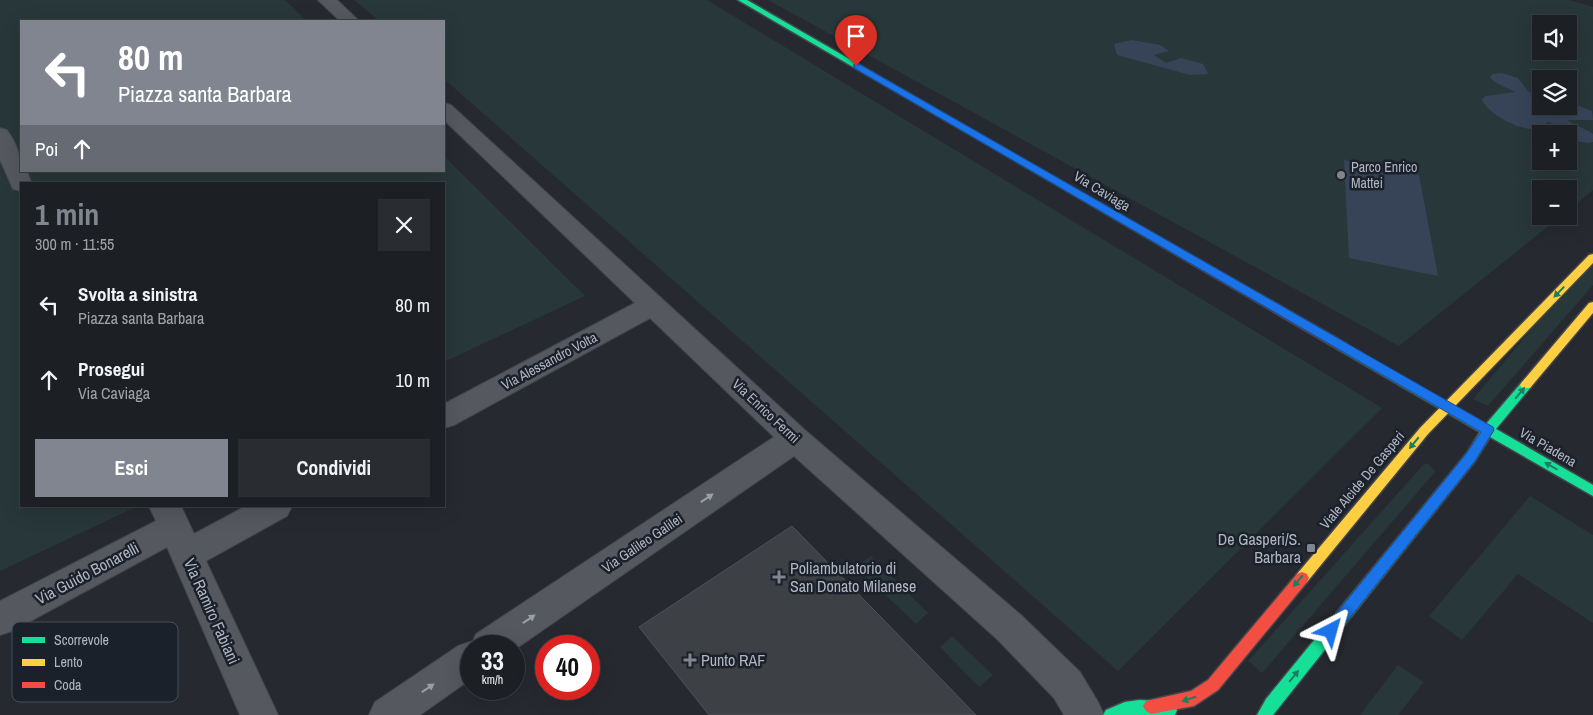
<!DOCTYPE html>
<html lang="it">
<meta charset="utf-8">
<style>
body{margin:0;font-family:"Archivo Narrow",sans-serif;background:#292d31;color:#f1f3f6;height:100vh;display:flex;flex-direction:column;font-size:19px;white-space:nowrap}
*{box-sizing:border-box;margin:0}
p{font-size:16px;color:#a0a3a6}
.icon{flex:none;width:28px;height:28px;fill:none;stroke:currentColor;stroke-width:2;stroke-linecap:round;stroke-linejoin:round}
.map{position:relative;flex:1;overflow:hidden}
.drawer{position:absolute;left:20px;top:182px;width:425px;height:325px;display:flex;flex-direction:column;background:#1c2024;border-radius:0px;box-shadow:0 5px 20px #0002,0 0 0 1px #3a3e41}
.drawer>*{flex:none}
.guide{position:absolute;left:20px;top:20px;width:425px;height:152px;border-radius:0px;box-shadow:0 5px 20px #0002,0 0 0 1px #3a3e41;background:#80858f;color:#fff;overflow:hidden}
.buttons{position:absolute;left:1532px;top:15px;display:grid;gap:10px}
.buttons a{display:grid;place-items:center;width:45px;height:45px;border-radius:0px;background:#1c2024;box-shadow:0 5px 20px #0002,0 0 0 1px #3a3e41;font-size:25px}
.speed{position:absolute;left:460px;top:635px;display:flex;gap:10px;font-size:25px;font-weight:700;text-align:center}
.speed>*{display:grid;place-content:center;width:65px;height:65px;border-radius:50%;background:#1c2024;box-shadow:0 5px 20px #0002,0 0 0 1px #3a3e41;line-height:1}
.speed small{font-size:12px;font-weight:400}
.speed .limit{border:8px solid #d22;background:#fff;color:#111}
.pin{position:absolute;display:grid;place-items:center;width:42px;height:42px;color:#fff;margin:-51px -21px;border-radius:50% 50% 50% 0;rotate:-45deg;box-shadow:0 0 5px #0007}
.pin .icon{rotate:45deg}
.me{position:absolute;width:55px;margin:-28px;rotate:39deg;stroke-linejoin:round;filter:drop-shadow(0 0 4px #0008)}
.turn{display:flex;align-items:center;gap:18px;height:105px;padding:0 15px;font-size:22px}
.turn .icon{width:65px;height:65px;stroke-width:2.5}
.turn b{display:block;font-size:35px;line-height:42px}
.then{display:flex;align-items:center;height:48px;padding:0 15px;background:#0003;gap:10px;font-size:19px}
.round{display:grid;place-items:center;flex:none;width:52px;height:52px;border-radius:0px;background:#292d31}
.headline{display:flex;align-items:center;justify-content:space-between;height:85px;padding:0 15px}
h1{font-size:30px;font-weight:700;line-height:38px;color:#80858f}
.cta{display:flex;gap:10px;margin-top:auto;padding:10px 15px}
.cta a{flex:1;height:58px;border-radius:0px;background:#80858f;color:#fff;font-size:20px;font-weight:700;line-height:58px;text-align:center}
.cta a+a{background:#292d31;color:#f1f3f6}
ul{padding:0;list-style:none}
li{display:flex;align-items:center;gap:15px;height:75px;padding:0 15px}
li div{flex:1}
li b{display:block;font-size:19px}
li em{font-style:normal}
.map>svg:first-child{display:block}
</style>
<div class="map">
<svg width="1593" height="715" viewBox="0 0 1593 715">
<rect width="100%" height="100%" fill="#262a30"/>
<!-- green -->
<g fill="#283739" fill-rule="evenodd">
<path d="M0,0H285L307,21H21V171H444V156L585,296L444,362V184H21V506H138L0,571Z"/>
<path d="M354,0H707L1382,408L1118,671L444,79V21H379Z"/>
<path d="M768,0H1569L1593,7V190L1569,210V189H1541V216H1561L1399,346ZM1541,24H1569V51H1541ZM1541,79H1569V106H1541ZM1541,134H1569V161H1541Z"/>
<path d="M1593,264V285L1488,406L1473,399L1530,331Z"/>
<path d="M1424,464H1429L1435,472L1262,673L1248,661Z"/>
<path d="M1530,496L1593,535V623L1518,574L1462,640L1429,616Z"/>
<path d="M871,556L928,613L916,624L856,567Z"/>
<path d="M952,636L993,675L979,687L940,647Z"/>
<path d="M1398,665L1424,682L1398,715H1360Z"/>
</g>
<!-- water -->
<g fill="#374458">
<path d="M1131,40L1160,45L1169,51L1154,55L1166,63L1181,58L1203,64L1208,74L1190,75L1117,55L1114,44Z"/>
<path d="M1502,73L1518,78L1528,91L1541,99V106H1569V102L1592,111L1593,120H1567C1575,126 1585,128 1593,134V142L1588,143L1569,140V134H1558L1554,131L1553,124L1549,122C1546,123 1543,126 1539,128C1524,134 1486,113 1482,99L1486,96L1515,92C1507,87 1494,84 1490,77L1493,74Z"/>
<path d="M1344,160L1419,175L1438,276L1349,258Z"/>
</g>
<!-- building -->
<path fill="#3d4145" stroke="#4e5258" d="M792,526L913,650L976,715H709L639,627Z"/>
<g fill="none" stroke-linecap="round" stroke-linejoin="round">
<!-- street casing -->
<g stroke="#42454a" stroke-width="2">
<g id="street">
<path d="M318,0H337L359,21H340Z"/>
<path d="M444,103L451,105L806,431L1022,616L1080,672L1098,702L1104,715H1064L1054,698L998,640L794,456L514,650V646H471V679L420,715H369L375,702L458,646L473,641L476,634L774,437L650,318L454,425L444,428V404L635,303L444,120Z"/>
<path d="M0,128L7,130C16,142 21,156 21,171H27L32,184H21V191L13,189L0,160Z"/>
<path d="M149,506H181L194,534L246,506H292L287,516L206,561L278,715H240L167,547L12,631L0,635V601L156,521Z"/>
</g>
</g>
<!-- fast casing -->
<g stroke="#44474d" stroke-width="3">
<g id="fast">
<path d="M738,0H747L1056,178L1054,180H1048Z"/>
<path d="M1343,343L1486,424L1522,382H1530L1532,385L1530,388L1496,429L1593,485V496L1490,437L1475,461L1273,715H1257L1266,699L1467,453L1480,432L1339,350L1337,347Z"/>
<path d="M1139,700L1161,701L1174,705L1177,710L1175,715H1103L1106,710L1125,702Z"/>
</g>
</g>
<!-- slow casing -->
<g stroke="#44474d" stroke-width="3">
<g id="slow">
<path d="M1593,254V263L1428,434L1307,582L1302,584L1297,582L1295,578L1297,574L1420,428L1589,255Z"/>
<path d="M1593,302V313L1530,388H1522L1520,385L1522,382L1589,303Z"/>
</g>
</g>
<!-- jam casing -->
<g stroke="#44474d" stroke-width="3">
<g id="jam">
<path d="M1051,175L1347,344L1349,347L1347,350H1339L1048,180V176Z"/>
<path d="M1302,572L1307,574L1309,578L1307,582L1218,690L1194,706L1151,714L1146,711L1143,706L1146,701L1191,691L1208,680L1297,574Z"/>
</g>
</g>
<!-- street -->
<use href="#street" fill="#55585f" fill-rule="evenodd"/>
<!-- fast -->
<use href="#fast" fill="#16e098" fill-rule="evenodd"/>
<!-- slow -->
<use href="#slow" fill="#ffcf43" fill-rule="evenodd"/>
<!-- jam -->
<use href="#jam" fill="#f24e42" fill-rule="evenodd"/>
</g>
<!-- one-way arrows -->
<defs><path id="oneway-solid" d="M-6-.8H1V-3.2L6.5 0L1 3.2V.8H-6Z" transform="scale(1.25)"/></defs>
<g fill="#188061">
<use href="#oneway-solid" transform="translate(1559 292) rotate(134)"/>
<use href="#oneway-solid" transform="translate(1520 393) rotate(-50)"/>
<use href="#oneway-solid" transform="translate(1414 443) rotate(130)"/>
<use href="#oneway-solid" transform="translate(1551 466) rotate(-150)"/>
<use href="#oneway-solid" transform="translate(1298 581) rotate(130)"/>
<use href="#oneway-solid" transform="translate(1294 676) rotate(-51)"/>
<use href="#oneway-solid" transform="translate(1189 699) rotate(162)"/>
</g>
<g fill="#999ea9">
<use href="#oneway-solid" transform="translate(707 498) rotate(-34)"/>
<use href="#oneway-solid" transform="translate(529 619) rotate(-34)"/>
<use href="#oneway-solid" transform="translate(428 688) rotate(-34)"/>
</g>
<!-- route -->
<path fill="#1a73e8" stroke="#114b97" d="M854,64H859L1493,427L1494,430L1475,461L1336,635L1331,638L1326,635L1324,631L1326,626L1466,454L1481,432L854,68Z"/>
<!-- markers -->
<g fill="#80858f" stroke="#1b212a" stroke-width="2">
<circle cx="1341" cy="175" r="5"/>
<rect x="1306" y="543" width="10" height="10" rx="2.5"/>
<path d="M776.5 569.5h5v5h5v5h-5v5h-5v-5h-5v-5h5z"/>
<path d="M687.5 652.5h5v5h5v5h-5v5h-5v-5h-5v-5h5z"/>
</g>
<g text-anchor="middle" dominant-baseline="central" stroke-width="5" stroke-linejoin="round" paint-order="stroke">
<!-- poi labels -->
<g font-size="14" fill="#b0b6c2" stroke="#1b212a" text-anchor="start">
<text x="1351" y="167">Parco Enrico<tspan x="1351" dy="16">Mattei</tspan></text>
</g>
<!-- street labels -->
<g font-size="14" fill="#b0b6c2" stroke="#1b212a">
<text transform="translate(1102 191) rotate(31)">Via Caviaga</text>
<text transform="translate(549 361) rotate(-28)">Via Alessandro Volta</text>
<text transform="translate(766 411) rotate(43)">Via Enrico Fermi</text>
<text transform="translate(1548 447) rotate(30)">Via Piadena</text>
<text transform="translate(1362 480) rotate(-50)">Viale Alcide De Gasperi</text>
<text transform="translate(642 543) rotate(-34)">Via Galileo Galilei</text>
</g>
<!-- near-poi labels -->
<g font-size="16" fill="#b0b6c2" stroke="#1b212a" text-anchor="start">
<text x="1301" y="539" text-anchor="end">De Gasperi/S.<tspan x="1301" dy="18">Barbara</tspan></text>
<text x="790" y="568">Poliambulatorio di<tspan x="790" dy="18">San Donato Milanese</tspan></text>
<text x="701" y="660">Punto RAF</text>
</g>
<!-- near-street labels -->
<g font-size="16" fill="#b0b6c2" stroke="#1b212a">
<text transform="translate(87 573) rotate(-28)">Via Guido Bonarelli</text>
<text transform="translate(212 611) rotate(66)">Via Ramiro Fabiani</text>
</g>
</g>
<!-- legend -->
<rect x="12" y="622" width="166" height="80" rx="8" fill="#1b212a" stroke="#484e58" stroke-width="1"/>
<rect x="22" y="637" width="23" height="6" fill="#16e098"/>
<rect x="22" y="659" width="23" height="7" fill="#ffcf43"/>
<rect x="22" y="682" width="23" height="6" fill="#f24e42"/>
<g font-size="14" fill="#b0b6c2">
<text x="54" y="645">Scorrevole</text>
<text x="54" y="667">Lento</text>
<text x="54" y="690">Coda</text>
</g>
</svg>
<div class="buttons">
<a><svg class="icon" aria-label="sound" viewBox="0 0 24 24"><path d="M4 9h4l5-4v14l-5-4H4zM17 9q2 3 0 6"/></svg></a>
<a><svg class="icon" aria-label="layers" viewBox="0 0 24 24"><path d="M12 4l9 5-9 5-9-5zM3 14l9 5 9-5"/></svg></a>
<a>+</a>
<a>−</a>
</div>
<div class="speed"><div>33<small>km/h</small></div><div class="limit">40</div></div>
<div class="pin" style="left:856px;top:66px;background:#d93025"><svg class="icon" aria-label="arrive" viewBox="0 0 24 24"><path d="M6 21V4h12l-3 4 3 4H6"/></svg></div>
<svg class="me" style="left:1331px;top:631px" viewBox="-20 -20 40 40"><path d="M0-17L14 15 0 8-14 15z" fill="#1a73e8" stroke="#fff" stroke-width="4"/></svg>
<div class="guide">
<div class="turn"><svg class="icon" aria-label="left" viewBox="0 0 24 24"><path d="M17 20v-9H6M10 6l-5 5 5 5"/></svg><div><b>80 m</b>Piazza santa Barbara</div></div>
<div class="then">Poi<svg class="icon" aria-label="ahead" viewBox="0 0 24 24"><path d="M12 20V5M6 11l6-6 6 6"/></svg></div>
</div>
<section class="drawer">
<div class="headline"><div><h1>1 min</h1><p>300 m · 11:55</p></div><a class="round"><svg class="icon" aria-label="close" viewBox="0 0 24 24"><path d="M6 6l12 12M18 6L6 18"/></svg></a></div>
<ul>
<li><svg class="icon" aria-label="left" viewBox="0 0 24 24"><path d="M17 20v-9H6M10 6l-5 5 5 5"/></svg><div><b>Svolta a sinistra</b><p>Piazza santa Barbara</p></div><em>80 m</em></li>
<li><svg class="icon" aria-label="ahead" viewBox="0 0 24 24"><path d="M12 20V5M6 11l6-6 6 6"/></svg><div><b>Prosegui</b><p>Via Caviaga</p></div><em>10 m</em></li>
</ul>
<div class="cta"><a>Esci</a><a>Condividi</a></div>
</section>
</div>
